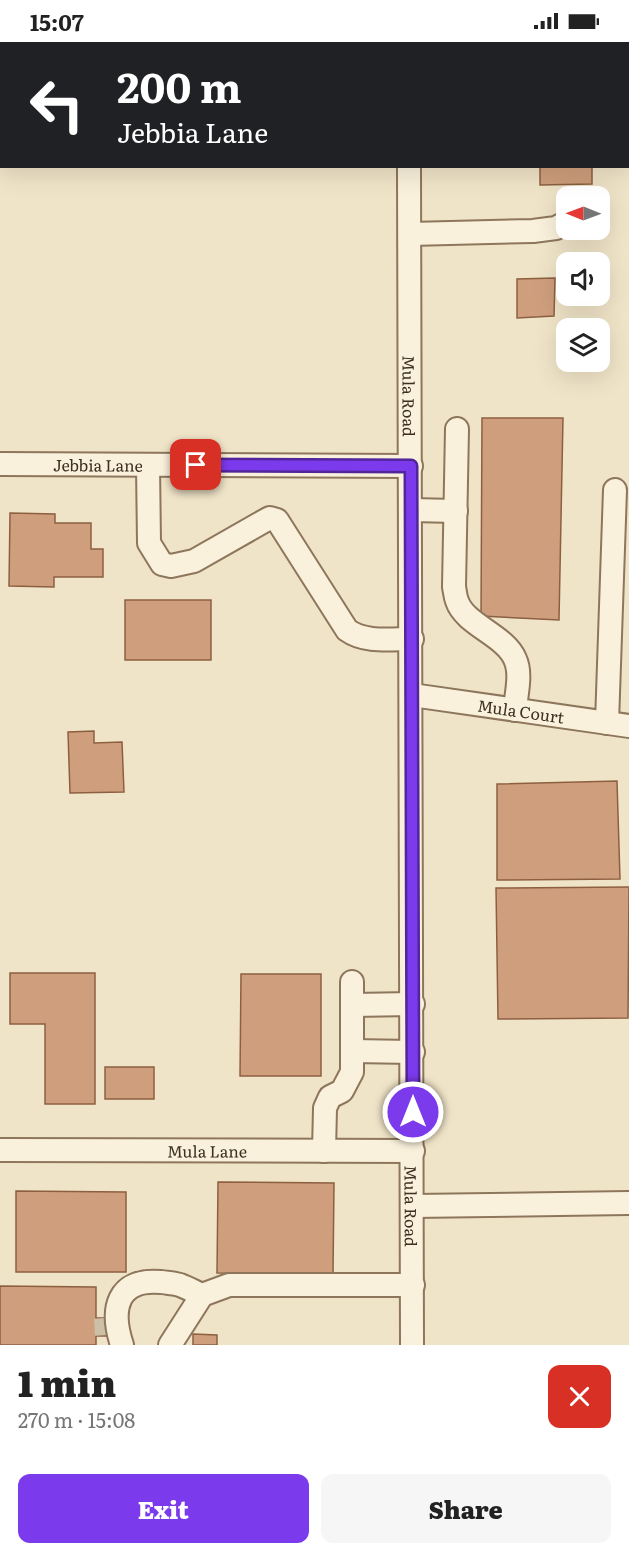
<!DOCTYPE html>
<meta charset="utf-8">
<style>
body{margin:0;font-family:Literata,serif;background:#f6f6f6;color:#222;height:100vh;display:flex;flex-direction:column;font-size:22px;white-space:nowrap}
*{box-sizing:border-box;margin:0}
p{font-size:20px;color:#767676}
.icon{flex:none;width:33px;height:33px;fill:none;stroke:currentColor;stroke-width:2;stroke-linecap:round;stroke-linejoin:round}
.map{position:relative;height:1303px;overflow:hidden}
.side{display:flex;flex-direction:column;background:#fff;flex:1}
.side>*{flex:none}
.guide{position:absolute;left:0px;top:0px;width:630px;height:126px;box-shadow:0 6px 24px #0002;background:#202124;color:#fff;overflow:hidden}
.needle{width:39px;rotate:271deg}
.buttons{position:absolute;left:556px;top:144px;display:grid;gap:12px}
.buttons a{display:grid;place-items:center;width:54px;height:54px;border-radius:12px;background:#fff;box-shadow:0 6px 24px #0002;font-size:30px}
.pin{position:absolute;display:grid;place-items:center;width:51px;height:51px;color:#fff;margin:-26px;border-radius:12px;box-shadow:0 3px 9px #0006}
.me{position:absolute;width:66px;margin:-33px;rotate:0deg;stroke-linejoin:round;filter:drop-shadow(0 0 4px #0008)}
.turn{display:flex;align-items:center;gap:21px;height:126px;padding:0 18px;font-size:27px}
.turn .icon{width:78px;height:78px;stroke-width:2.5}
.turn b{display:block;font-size:42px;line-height:51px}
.round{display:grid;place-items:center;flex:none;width:63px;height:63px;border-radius:12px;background:#f6f6f6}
.head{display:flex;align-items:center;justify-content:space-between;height:102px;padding:0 18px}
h1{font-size:36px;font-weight:800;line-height:45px}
.cta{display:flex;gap:12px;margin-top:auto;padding:12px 18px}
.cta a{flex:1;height:69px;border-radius:12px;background:#7c3aed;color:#fff;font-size:24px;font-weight:800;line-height:69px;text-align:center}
.cta a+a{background:#f6f6f6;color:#222}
.status{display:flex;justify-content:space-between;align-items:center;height:42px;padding:0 30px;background:#fff;direction:ltr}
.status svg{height:16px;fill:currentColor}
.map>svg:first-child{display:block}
</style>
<div class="status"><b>15:07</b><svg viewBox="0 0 49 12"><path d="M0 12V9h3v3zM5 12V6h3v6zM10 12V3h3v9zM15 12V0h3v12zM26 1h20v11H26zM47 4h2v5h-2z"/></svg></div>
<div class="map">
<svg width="629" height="1303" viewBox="0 0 629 1303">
<rect width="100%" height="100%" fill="#f0e4c8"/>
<!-- building -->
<g fill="#cf9f7d" stroke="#8d5f41" stroke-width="1.5">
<path d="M541,0H629V82L628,2Z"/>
<path d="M540,124H592V142L540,143Z"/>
<path d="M555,236L554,274L517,276V237Z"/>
<path d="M482,376H563L559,578L481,574Z"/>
<path d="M10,471L55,472V481H91V507H103V535H54V545L9,544Z"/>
<rect x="125" y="558" width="86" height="60"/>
<path d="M94,689V701L122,700L124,750L70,751L68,690Z"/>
<path d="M617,739L620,837L497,838V742Z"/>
<path d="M629,845L628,976L498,977L496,846Z"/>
<path d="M10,931H95V1062H45V982H10Z"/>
<path d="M241,932H321V1034H240Z"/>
<rect x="105" y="1025" width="49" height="32"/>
<path d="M218,1140L334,1141L333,1232L217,1231Z"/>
<path d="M16,1149L126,1150V1230H16Z"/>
<path d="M0,1244L96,1245V1276H111V1294H96V1303H0Z"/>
<path d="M193,1292L217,1293V1303H193Z"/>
</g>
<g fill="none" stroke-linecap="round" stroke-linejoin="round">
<!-- minor-tunnel -->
<path stroke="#ccc0a6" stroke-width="22" stroke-dasharray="22 11" stroke-linecap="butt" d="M105,1276L106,1293"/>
<!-- minor casing -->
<g stroke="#8d765c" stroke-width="26">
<g id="minor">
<path d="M408,0V2"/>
<path id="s1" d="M409,124L412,1303"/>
<path d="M410,192L533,189L556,186L567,180"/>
<path d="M457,387L454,545C455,549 455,554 457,559C465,583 505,593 515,617C522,632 516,652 515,668"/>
<path id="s2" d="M0,422L411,424"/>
<path d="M148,423L149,501L162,522L171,524L194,519L266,478L270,476L277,478L347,588C365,601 390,597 412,597"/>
<path d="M411,468L456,469"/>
<path id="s3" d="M412,653L629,684"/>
<path d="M607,681L615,448"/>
<path d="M352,963L413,962"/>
<path d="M352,1009L413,1010"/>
<path id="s4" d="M0,1108L413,1109"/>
<path d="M324,1109L325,1066L330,1055L342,1049L352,1030V940"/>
<path d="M413,1164L629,1161"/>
<path d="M122,1303C110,1267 117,1236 161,1240C168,1241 174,1241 180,1243C188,1246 195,1250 202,1253"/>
<path d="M170,1303L202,1253L229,1243H413"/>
</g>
</g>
<!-- minor -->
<use href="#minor" stroke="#faf1dc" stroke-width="22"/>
</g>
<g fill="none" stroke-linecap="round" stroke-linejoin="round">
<!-- route casing -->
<g stroke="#51269a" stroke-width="15">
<path id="route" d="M196,423L411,424L413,1070"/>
</g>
<!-- route -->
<use href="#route" stroke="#7c3aed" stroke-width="10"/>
</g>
<g text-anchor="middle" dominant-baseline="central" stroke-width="6" stroke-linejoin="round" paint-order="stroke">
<!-- street labels -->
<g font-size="16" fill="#3d2e20" stroke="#f7eed8">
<text stroke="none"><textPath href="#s1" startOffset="230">Mula Road</textPath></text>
<text stroke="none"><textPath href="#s2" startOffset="98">Jebbia Lane</textPath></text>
<text stroke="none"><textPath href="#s3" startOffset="110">Mula Court</textPath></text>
<text stroke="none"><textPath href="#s4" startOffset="207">Mula Lane</textPath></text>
<text stroke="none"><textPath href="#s1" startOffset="1040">Mula Road</textPath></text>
</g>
</g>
</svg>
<div class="buttons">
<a><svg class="needle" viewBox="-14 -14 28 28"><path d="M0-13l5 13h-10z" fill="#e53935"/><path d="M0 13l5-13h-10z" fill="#767676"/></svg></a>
<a><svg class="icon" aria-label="sound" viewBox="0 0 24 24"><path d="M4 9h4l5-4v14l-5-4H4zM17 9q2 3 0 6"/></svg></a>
<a><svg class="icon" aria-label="layers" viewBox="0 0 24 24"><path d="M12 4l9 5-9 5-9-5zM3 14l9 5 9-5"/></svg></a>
</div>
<div class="pin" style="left:196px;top:423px;background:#d93025"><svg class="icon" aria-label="arrive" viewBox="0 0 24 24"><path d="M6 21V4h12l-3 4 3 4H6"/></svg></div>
<svg class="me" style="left:413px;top:1070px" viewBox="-20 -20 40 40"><circle r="17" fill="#7c3aed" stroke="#fff" stroke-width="3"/><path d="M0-11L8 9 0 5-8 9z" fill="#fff"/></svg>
<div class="guide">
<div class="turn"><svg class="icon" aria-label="left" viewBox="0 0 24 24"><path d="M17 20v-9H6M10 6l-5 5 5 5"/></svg><div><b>200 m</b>Jebbia Lane</div></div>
</div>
</div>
<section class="side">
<div class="head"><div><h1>1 min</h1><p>270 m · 15:08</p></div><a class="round" style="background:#d93025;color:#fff"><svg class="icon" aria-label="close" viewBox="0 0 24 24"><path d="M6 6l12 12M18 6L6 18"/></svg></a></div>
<div class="cta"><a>Exit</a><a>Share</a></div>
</section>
